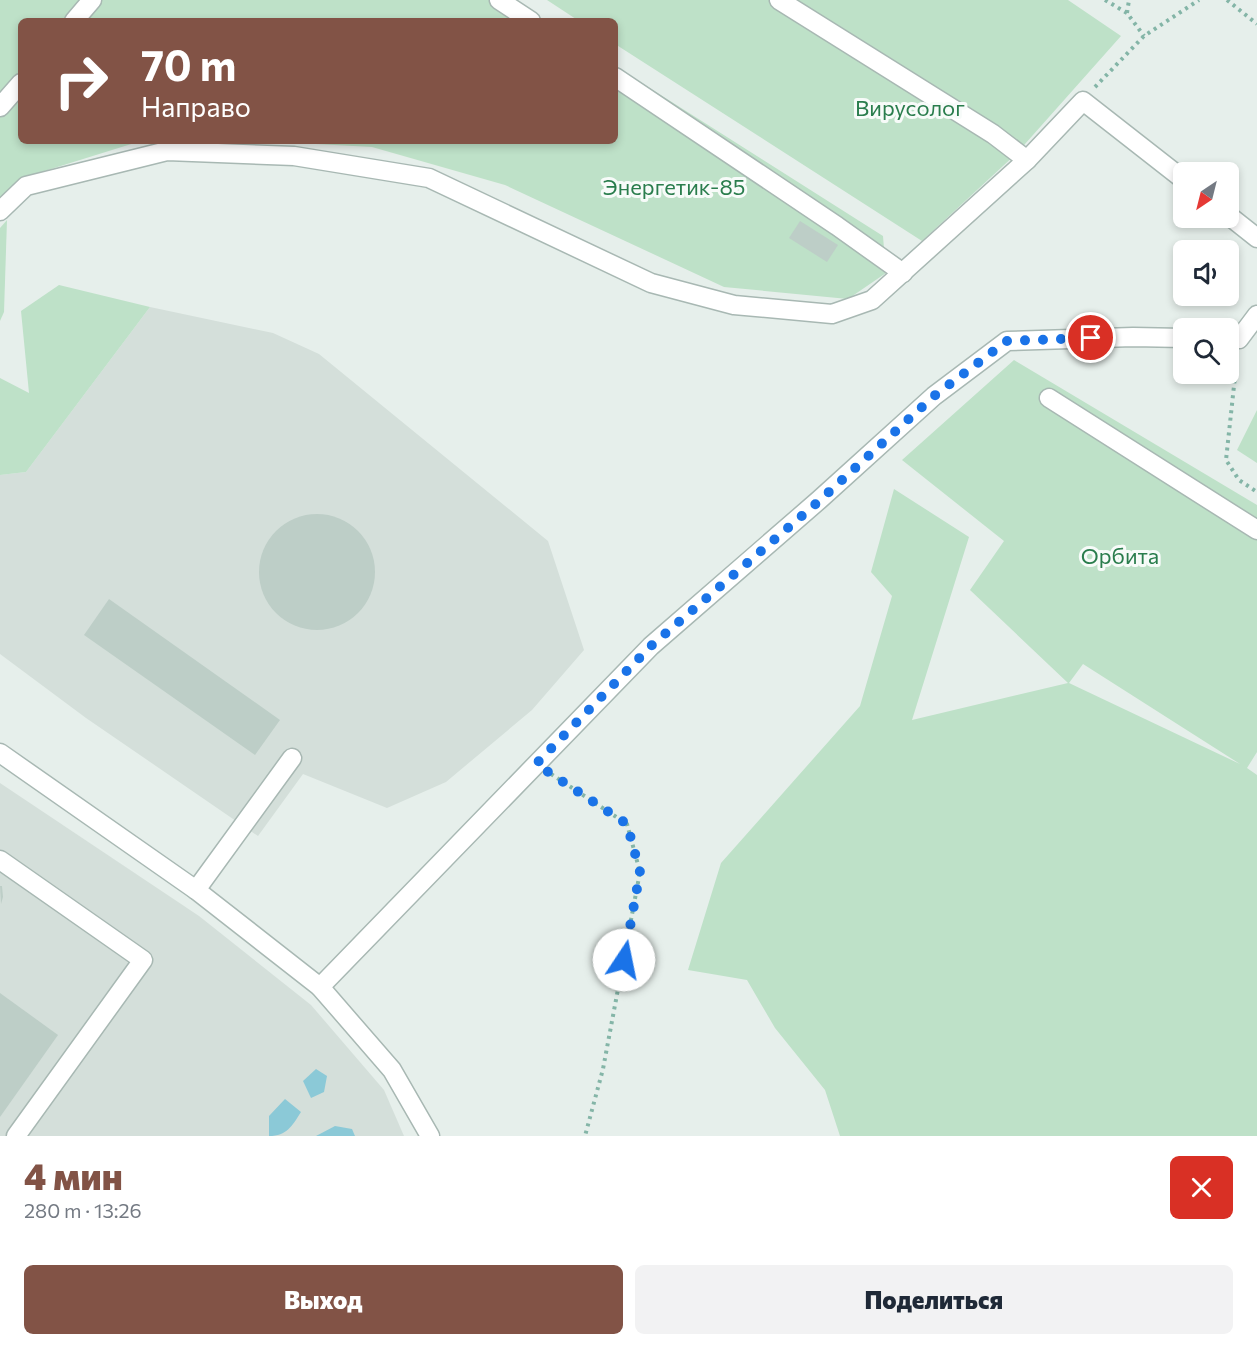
<!DOCTYPE html>
<html lang="ru">
<meta charset="utf-8">
<style>
body{margin:0;font-family:Commissioner,sans-serif;background:#f2f2f3;color:#1f2937;height:100vh;display:flex;flex-direction:column;font-size:22px;white-space:nowrap}
*{box-sizing:border-box;margin:0}
p{font-size:20px;color:#747a83}
.icon{flex:none;width:33px;height:33px;fill:none;stroke:currentColor;stroke-width:2;stroke-linecap:round;stroke-linejoin:round}
.map{position:relative;height:1136px;overflow:hidden}
.drawer{display:flex;flex-direction:column;background:#fff;flex:1}
.drawer>*{flex:none}
.top-card{position:absolute;left:18px;top:18px;width:600px;height:126px;border-radius:9px;box-shadow:0 3px 9px #0003;background:#825346;color:#fff;overflow:hidden}
.needle{width:39px;rotate:215deg}
.buttons{position:absolute;left:1173px;top:162px;display:grid;gap:12px}
.buttons a{display:grid;place-items:center;width:66px;height:66px;border-radius:9px;background:#fff;box-shadow:0 3px 9px #0003;font-size:30px}
.pin{position:absolute;display:grid;place-items:center;width:51px;height:51px;color:#fff;margin:-26px;border:3px solid #fff;border-radius:50%;box-shadow:0 2px 6px #0007}
.me{position:absolute;width:66px;margin:-33px;rotate:11deg;stroke-linejoin:round;filter:drop-shadow(0 0 4px #0008)}
.turn{display:flex;align-items:center;gap:21px;height:126px;padding:0 24px;font-size:27px}
.turn .icon{width:78px;height:78px;stroke-width:2.5}
.turn b{display:block;font-size:42px;line-height:51px}
.round{display:grid;place-items:center;flex:none;width:63px;height:63px;border-radius:9px;background:#f2f2f3}
.head{display:flex;align-items:center;justify-content:space-between;height:102px;padding:0 24px}
h1{font-size:36px;font-weight:800;line-height:45px;color:#825346}
.cta{display:flex;gap:12px;margin-top:auto;padding:12px 24px}
.cta a{flex:1;height:69px;border-radius:9px;background:#825346;color:#fff;font-size:24px;font-weight:800;line-height:69px;text-align:center}
.cta a+a{background:#f2f2f3;color:#1f2937}
.map>svg:first-child{display:block}
</style>
<div class="map">
<svg width="1257" height="1136" viewBox="0 0 1257 1136">
<rect width="100%" height="100%" fill="#e6efeb"/>
<!-- built -->
<g fill="#d4dfda">
<path d="M150,307L273,333L319,354L548,541L584,650L532,710L446,782L387,808L303,774L258,836L86,718L0,654V475L26,472Z"/>
<path d="M0,783L199,916L311,1005L384,1090L404,1136H0Z"/>
</g>
<!-- green -->
<g fill="#bee1c8" fill-rule="evenodd">
<path d="M0,0H510L543,21H21V141H141L22,178L0,199Z"/>
<path d="M547,0H1068L1121,36L1017,153L922,241L615,44V21H579Z"/>
<path d="M615,66L883,236L886,273L848,299L724,287L505,185L372,147L259,141H615Z"/>
<path d="M7,220L4,312L0,321V228Z"/>
<path d="M59,285L150,307L26,472L0,475V378L29,393L21,311Z"/>
<path d="M1014,360L1257,505V752L1247,768L1257,775V1136H840L825,1090L775,1028L747,980L688,970L721,863L860,706L892,596L871,572L894,489L969,537L912,720L1068,683L970,590L1004,541L902,460ZM1083,664L1240,764L1069,683Z"/>
<path d="M1257,410V463L1237,450Z"/>
</g>
<!-- water -->
<g fill="#8bc9d7">
<path d="M316,1069L327,1076L324,1092L311,1098L303,1081Z"/>
<path d="M285,1099L301,1112C292,1126 287,1136 269,1136V1116Z"/>
<path d="M335,1126L352,1129L355,1136H316Z"/>
</g>
<!-- building -->
<g fill="#bdcec7">
<path d="M800,221L838,245L827,262L789,238Z"/>
<circle cx="317" cy="572" r="58"/>
<path d="M109,599L280,720L255,755L84,635Z"/>
<path d="M0,886H2L3,897L1,904Z"/>
<path d="M0,993L58,1035L0,1117Z"/>
</g>
<g fill="none" stroke-linecap="round" stroke-linejoin="round">
<!-- minor casing -->
<g stroke="#a8b8b3" stroke-width="21">
<g id="minor">
<path d="M499,0L531,21"/>
<path d="M779,0L993,134L1027,160"/>
<path d="M74,21L92,0"/>
<path d="M615,77L837,226L903,273"/>
<path d="M0,107L21,83"/>
<path d="M0,211L26,186L167,151L294,156L429,178L651,283L734,305L832,314L872,300L1027,160L1083,101L1184,180"/>
<path d="M1228,215L1257,238"/>
<path d="M1228,339H1239L1257,315"/>
<path d="M1049,398L1257,530"/>
<path d="M0,753L196,890L320,987L392,1070L430,1136"/>
<path d="M0,860L143,960L16,1136"/>
<path d="M196,890L292,758"/>
<path d="M320,987L651,646L819,500L934,396L1007,341L1133,337L1184,338"/>
</g>
</g>
<!-- path -->
<g stroke="#84b5a7" stroke-width="4" stroke-dasharray="3 4.5" stroke-linecap="butt">
<path d="M1105,0L1127,13L1144,36"/>
<path d="M1227,0L1257,24"/>
<path d="M1127,13L1129,0"/>
<path d="M1095,87L1144,36L1199,0"/>
<path d="M1237,358L1226,460L1239,480L1257,492"/>
<path d="M551,774L627,824L640,872L603,1069L585,1136"/>
</g>
<!-- minor -->
<use href="#minor" stroke="#fff" stroke-width="18"/>
</g>
<g fill="none" stroke-linecap="round" stroke-linejoin="round">
<!-- route -->
<path stroke="#1a73e8" stroke-width="10" stroke-dasharray="0 18" d="M624,960L640,872L627,824L536,764L651,646L819,501L934,396L1007,341L1091,338"/>
</g>
<g text-anchor="middle" dominant-baseline="central" stroke-width="6" stroke-linejoin="round" paint-order="stroke">
<!-- park labels -->
<g font-size="22" fill="#2a7d4d" stroke="#f7fbf9">
<text x="910" y="107">Вирусолог</text>
<text x="674" y="186">Энергетик-85</text>
<text x="1120" y="555">Орбита</text>
</g>
</g>
</svg>
<div class="buttons">
<a><svg class="needle" viewBox="-14 -14 28 28"><path d="M0-13l5 13h-10z" fill="#e53935"/><path d="M0 13l5-13h-10z" fill="#747a83"/></svg></a>
<a><svg class="icon" aria-label="sound" viewBox="0 0 24 24"><path d="M4 9h4l5-4v14l-5-4H4zM17 9q2 3 0 6"/></svg></a>
<a><svg class="icon" aria-label="search" viewBox="0 0 24 24"><circle cx="10" cy="10" r="6"/><path d="M15 15l6 6"/></svg></a>
</div>
<div class="pin" style="left:1091px;top:338px;background:#d93025"><svg class="icon" aria-label="arrive" viewBox="0 0 24 24"><path d="M6 21V4h12l-3 4 3 4H6"/></svg></div>
<svg class="me" style="left:624px;top:960px" viewBox="-20 -20 40 40"><circle r="19" fill="#fff"/><path d="M0-13L10 11 0 6-10 11z" fill="#1a73e8"/></svg>
<div class="top-card">
<div class="turn"><svg class="icon" aria-label="right" viewBox="0 0 24 24"><path d="M7 20v-9h11M14 6l5 5-5 5"/></svg><div><b>70 m</b>Направо</div></div>
</div>
</div>
<section class="drawer">
<div class="head"><div><h1>4 мин</h1><p>280 m · 13:26</p></div><a class="round" style="background:#d93025;color:#fff"><svg class="icon" aria-label="close" viewBox="0 0 24 24"><path d="M6 6l12 12M18 6L6 18"/></svg></a></div>
<div class="cta"><a>Выход</a><a>Поделиться</a></div>
</section>
